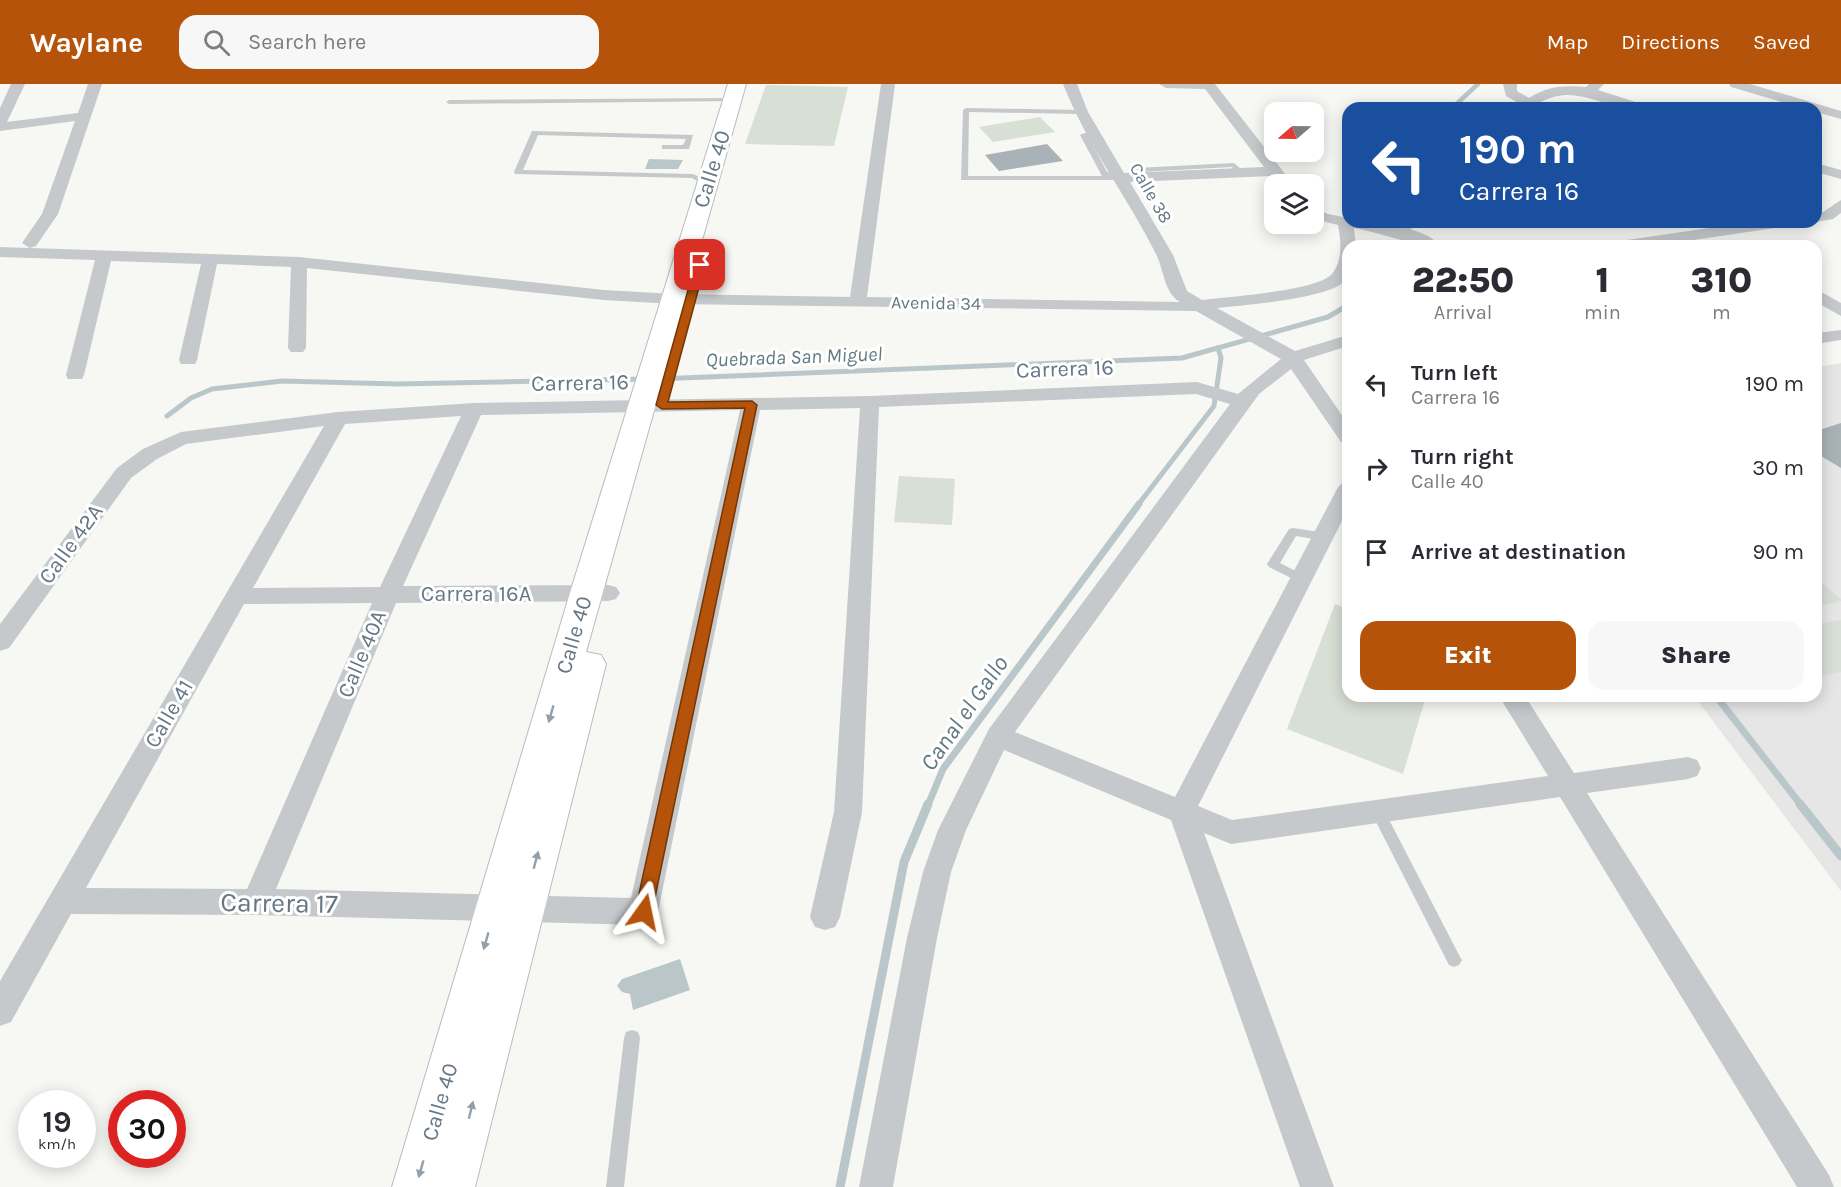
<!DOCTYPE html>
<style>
body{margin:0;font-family:Karla,sans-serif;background:#f7f7f7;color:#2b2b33;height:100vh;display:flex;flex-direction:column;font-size:22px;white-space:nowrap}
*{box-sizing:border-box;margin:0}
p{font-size:20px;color:#7c7c81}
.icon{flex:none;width:33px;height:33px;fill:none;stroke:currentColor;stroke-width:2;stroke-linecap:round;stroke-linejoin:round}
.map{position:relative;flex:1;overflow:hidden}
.sheet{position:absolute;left:1342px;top:156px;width:480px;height:462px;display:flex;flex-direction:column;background:#fff;border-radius:18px;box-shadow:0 3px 15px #0003}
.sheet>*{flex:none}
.guide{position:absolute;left:1342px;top:18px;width:480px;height:126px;border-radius:18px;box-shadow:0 3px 15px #0003;background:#1a4fa0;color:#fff;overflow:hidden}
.needle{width:39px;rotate:250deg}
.fabs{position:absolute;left:1264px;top:18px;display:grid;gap:12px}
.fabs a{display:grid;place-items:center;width:60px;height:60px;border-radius:12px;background:#fff;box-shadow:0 3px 15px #0003;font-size:30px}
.speed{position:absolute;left:18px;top:1006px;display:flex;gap:12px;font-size:30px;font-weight:700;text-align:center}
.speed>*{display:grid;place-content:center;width:78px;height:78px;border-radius:50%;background:#fff;box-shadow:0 3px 15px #0003;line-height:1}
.speed small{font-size:15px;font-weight:400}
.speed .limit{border:9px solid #d22;background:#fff;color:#111}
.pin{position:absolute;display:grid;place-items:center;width:51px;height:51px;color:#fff;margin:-26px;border-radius:12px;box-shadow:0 3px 9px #0006}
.me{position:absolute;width:66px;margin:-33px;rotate:12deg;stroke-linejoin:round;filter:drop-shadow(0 0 4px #0008)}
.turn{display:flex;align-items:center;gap:21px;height:126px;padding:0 18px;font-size:27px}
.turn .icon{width:78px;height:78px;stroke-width:2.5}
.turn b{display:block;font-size:42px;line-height:51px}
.eta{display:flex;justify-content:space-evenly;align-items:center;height:102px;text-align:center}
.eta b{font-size:36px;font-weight:800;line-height:42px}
.primary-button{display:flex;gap:12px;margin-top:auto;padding:12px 18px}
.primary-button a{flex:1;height:69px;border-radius:18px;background:#b45309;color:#fff;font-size:24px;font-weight:800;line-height:69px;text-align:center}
.primary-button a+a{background:#f7f7f7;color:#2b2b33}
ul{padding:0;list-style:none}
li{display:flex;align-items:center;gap:18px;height:84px;padding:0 18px}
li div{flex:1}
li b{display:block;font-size:22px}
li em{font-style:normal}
header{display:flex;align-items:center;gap:36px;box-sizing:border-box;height:84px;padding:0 30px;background:#b45309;color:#fff}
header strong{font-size:28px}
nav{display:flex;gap:33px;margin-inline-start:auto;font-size:21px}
.search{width:420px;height:54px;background:#f7f7f7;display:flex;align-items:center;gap:15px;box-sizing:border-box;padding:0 21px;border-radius:18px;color:#7c7c81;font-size:22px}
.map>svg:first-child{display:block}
</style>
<header>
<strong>Waylane</strong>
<div class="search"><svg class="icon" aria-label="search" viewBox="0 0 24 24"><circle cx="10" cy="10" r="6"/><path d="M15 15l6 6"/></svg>Search here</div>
<nav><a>Map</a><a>Directions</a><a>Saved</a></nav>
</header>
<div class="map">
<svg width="1841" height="1103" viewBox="0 0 1841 1103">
<rect width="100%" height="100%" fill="#f7f7f4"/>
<!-- built -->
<path fill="#e5e6e5" d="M1841,279V807L1694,612H1816L1817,283Z"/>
<!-- green -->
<g fill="#d8dfd5">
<path d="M766,1L848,3L834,62L745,60Z"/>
<path d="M1040,33L1055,48L993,58L979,43Z"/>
<path d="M899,392L955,395L952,441L894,438Z"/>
<path d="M1816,494L1841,515V517L1817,523Z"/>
<path d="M1335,520L1348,525V612H1426L1403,690L1287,645Z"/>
<path d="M1841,536V588L1818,592L1817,540Z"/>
</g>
<!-- water -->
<g fill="#bac7ca">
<path d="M649,75L683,76L678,85H645Z"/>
<path d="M680,875L690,906L633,926L630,910L622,908L617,902L622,895Z"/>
</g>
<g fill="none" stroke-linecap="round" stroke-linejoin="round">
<!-- stream-far3 -->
<g stroke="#bac7ca" stroke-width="4.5">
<path d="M1452,24L1478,0"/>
<path d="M1400,162L1412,138"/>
</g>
<!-- stream-far2 -->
<g stroke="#bac7ca" stroke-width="5">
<path d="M656,295L1182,274L1328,233L1348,221"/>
<path d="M167,332L191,314L212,305L282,297L398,300L645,295"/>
<path d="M1138,421L1214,322L1221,274L1218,264"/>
</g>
<!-- stream-far1 -->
<g stroke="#bac7ca" stroke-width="7">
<path d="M1716,612L1801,721"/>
<path d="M928,721L943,685L1139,420"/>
</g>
<!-- stream -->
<g stroke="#bac7ca" stroke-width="9">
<path d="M1800,720L1841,772"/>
<path d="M840,1103L904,778L928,720"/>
</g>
</g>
<!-- building -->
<g fill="#a9b2b7">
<path d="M1047,60L1063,77L999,87L985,71Z"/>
<path d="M1841,339V384L1816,369V347Z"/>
</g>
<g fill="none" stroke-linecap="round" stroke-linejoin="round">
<!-- secondary casing -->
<g stroke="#b7bcc1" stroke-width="2">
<path id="secondary" d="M728,0H746L586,568L601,571L606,580L475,1103H392L570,509Z"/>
</g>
<!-- service -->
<g fill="#c5c9cc" fill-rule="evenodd">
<path d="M732,14L734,15V17L449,20L446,18L449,16Z"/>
<path d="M966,24L1081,26L1084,28L1081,30L969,28L968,92H1102L1080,51C1084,48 1094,48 1098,51L1097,53H1089L1107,88H1119L1118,92L1124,94L1120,96H961L963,26Z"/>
<path d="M532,47L693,51L689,65H662V61H683L686,55L538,51L523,86L693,90L711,99L704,101L692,94L515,90L514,88Z"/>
<path d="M1234,79L1242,86V90H1236L1232,83L1140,88L1142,94L1138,96L1134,94L1132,86L1136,84Z"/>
<path d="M1293,444L1326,449L1332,453L1326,457L1296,452L1280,479L1307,493L1309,496L1307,499L1303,500L1269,483L1267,480L1289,445Z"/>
<path d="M1378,722L1383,724L1459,871L1462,876L1459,881L1454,883L1449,881L1371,728L1373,724Z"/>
<path d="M632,946L638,948L640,954L624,1103H606L624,954L626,948Z"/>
</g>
<!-- minor -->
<g fill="#c5c9cc" fill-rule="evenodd">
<path d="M11,0H25L7,38L78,29L88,0H102L58,130L36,162L30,164L22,159L42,130L75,37L0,47V24Z"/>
<path d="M881,0H895L867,213L1180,218C1164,209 1164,186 1156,170C1127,112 1087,61 1063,0H1077L1088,28L1124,89L1264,83L1205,5L1166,4L1159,0H1215L1293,100H1278L1271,92L1130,98L1173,171L1187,207L1202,216C1227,213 1317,207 1332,190C1343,176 1341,157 1338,141L1314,135V124L1328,130L1348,134V138C1372,138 1426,142 1440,162C1412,162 1383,149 1354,144L1356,162H1348C1348,173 1352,190 1344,198C1325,215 1245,221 1217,224L1295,267L1348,251V262L1304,276L1348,340V360L1341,358L1291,285L1259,310L1015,648L1175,713L1337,405L1341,400L1348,398V425L1198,722L1232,736L1548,692L1499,612H1525L1574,689L1688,673L1697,676L1701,684L1697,692L1688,695L1587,709L1829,1091L1834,1103H1797L1560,713L1231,760L1204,749L1334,1103H1300L1171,736L1004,666L966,746L951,788L937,854L893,1103H859L907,854L923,788L938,746L989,645L1230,320L1196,310L879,323L862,728L840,833L835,843L825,846L815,843L810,833L834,728L860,324L760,326L658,828L653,837L643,841L256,831L71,830L11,938L0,942V897L324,342L186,360L157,375L131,394L9,564L0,567V540L117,384L143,365L181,348L338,328L474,319L870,312L1197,298L1238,310L1281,275L1196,227L674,220L604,216L307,184L306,264L303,268H291L288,264L291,183L217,180L197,276L195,280H181L179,276L201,180L111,177L84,291L82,295H68L66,291L95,176L0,173V163L299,173L604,206L674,210L850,213ZM740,326L631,814L276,805L396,519L608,517L616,515L620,509L616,503L608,501L403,502L481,331ZM461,332L380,503L253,504L345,340ZM372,519L247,805L86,804L244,520Z"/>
<path d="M1503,0H1517V7L1529,14C1547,2 1565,1 1586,3L1589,0H1604L1598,6L1645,21L1647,24C1641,24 1634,25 1628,24C1595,20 1573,0 1539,19L1544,24H1527L1506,12Z"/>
<path d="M1729,0H1750L1841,27V35L1816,28V24H1802L1731,3Z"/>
<path d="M1816,79L1841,86V95L1816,88Z"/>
<path d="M1841,116V129L1833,135L1816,138V128H1823Z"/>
<path d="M1750,138H1790L1782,143L1653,162H1612L1620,157Z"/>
<path d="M1816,205L1841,219V232L1816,218Z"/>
<path d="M1841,246V256L1816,260V249Z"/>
</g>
<!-- secondary -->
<use href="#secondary" fill="#fff" fill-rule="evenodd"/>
</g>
<!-- one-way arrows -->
<defs><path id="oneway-solid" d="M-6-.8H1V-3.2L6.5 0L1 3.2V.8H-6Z" transform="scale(1.5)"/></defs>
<g fill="#93a0aa">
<use href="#oneway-solid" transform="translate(551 630) rotate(106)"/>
<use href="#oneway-solid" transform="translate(536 776) rotate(-75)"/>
<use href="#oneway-solid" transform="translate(486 857) rotate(106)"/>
<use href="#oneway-solid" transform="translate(471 1026) rotate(-76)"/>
<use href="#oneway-solid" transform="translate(421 1085) rotate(106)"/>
</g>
<!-- route -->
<path fill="#b45309" stroke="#753606" stroke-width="1.5" d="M700,178L705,181L668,318L752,317L757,321L652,828L649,833L644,836L638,833L635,828L745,324L662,325L656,321L695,181Z"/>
<g text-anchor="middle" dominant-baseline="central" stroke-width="6" stroke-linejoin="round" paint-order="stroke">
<!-- far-street labels -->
<g font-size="18" fill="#657786" stroke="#fff">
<text transform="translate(1151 109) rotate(60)">Calle 38</text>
<text transform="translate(936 219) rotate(1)">Avenida 34</text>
</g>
<!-- far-water labels -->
<g font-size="20" font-style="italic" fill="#617982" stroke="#fff">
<text transform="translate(794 273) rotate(-2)">Quebrada San Miguel</text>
</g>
<!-- street labels -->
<g font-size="22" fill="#657786" stroke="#fff">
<text transform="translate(712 85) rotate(-73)">Calle 40</text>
<text transform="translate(1065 285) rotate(-2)">Carrera 16</text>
<text transform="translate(580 299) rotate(-1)">Carrera 16</text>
<text transform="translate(71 460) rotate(-54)">Calle 42A</text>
<text x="476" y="510">Carrera 16A</text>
<text transform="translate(574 551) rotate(-74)">Calle 40</text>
<text transform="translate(362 570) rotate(-67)">Calle 40A</text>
<text transform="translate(169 630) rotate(-60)">Calle 41</text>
<text transform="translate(440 1018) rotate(-74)">Calle 40</text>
</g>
<!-- water labels -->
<g font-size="24" font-style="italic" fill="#617982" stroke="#fff">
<text transform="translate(964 629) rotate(-55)">Canal el Gallo</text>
</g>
<!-- near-street labels -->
<g font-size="27" fill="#657786" stroke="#fff">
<text transform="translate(279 819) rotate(1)">Carrera 17</text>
</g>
</g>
</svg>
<div class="fabs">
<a><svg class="needle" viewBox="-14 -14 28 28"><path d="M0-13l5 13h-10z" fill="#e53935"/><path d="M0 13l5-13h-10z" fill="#7c7c81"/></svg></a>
<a><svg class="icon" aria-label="layers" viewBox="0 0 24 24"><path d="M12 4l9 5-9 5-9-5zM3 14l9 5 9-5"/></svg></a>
</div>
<div class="speed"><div>19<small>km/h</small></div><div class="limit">30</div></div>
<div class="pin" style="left:700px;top:181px;background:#d93025"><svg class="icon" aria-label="arrive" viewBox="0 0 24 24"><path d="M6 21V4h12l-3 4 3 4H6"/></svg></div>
<svg class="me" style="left:644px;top:828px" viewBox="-20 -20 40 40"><path d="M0-17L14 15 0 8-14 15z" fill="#b45309" stroke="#fff" stroke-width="4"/></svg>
<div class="guide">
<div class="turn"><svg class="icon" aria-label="left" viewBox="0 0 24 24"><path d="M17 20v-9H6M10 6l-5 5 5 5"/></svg><div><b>190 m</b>Carrera 16</div></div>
</div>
<section class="sheet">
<div class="eta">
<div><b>22:50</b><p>Arrival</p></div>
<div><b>1</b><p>min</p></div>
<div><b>310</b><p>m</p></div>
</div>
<ul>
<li><svg class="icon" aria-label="left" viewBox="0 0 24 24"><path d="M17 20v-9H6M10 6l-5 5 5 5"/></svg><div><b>Turn left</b><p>Carrera 16</p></div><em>190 m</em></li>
<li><svg class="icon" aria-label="right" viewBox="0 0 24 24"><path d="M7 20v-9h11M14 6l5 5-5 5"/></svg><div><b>Turn right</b><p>Calle 40</p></div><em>30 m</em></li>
<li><svg class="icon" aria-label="arrive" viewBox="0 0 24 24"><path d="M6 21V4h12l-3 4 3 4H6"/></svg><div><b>Arrive at destination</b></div><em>90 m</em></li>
</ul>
<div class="primary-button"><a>Exit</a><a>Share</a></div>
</section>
</div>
